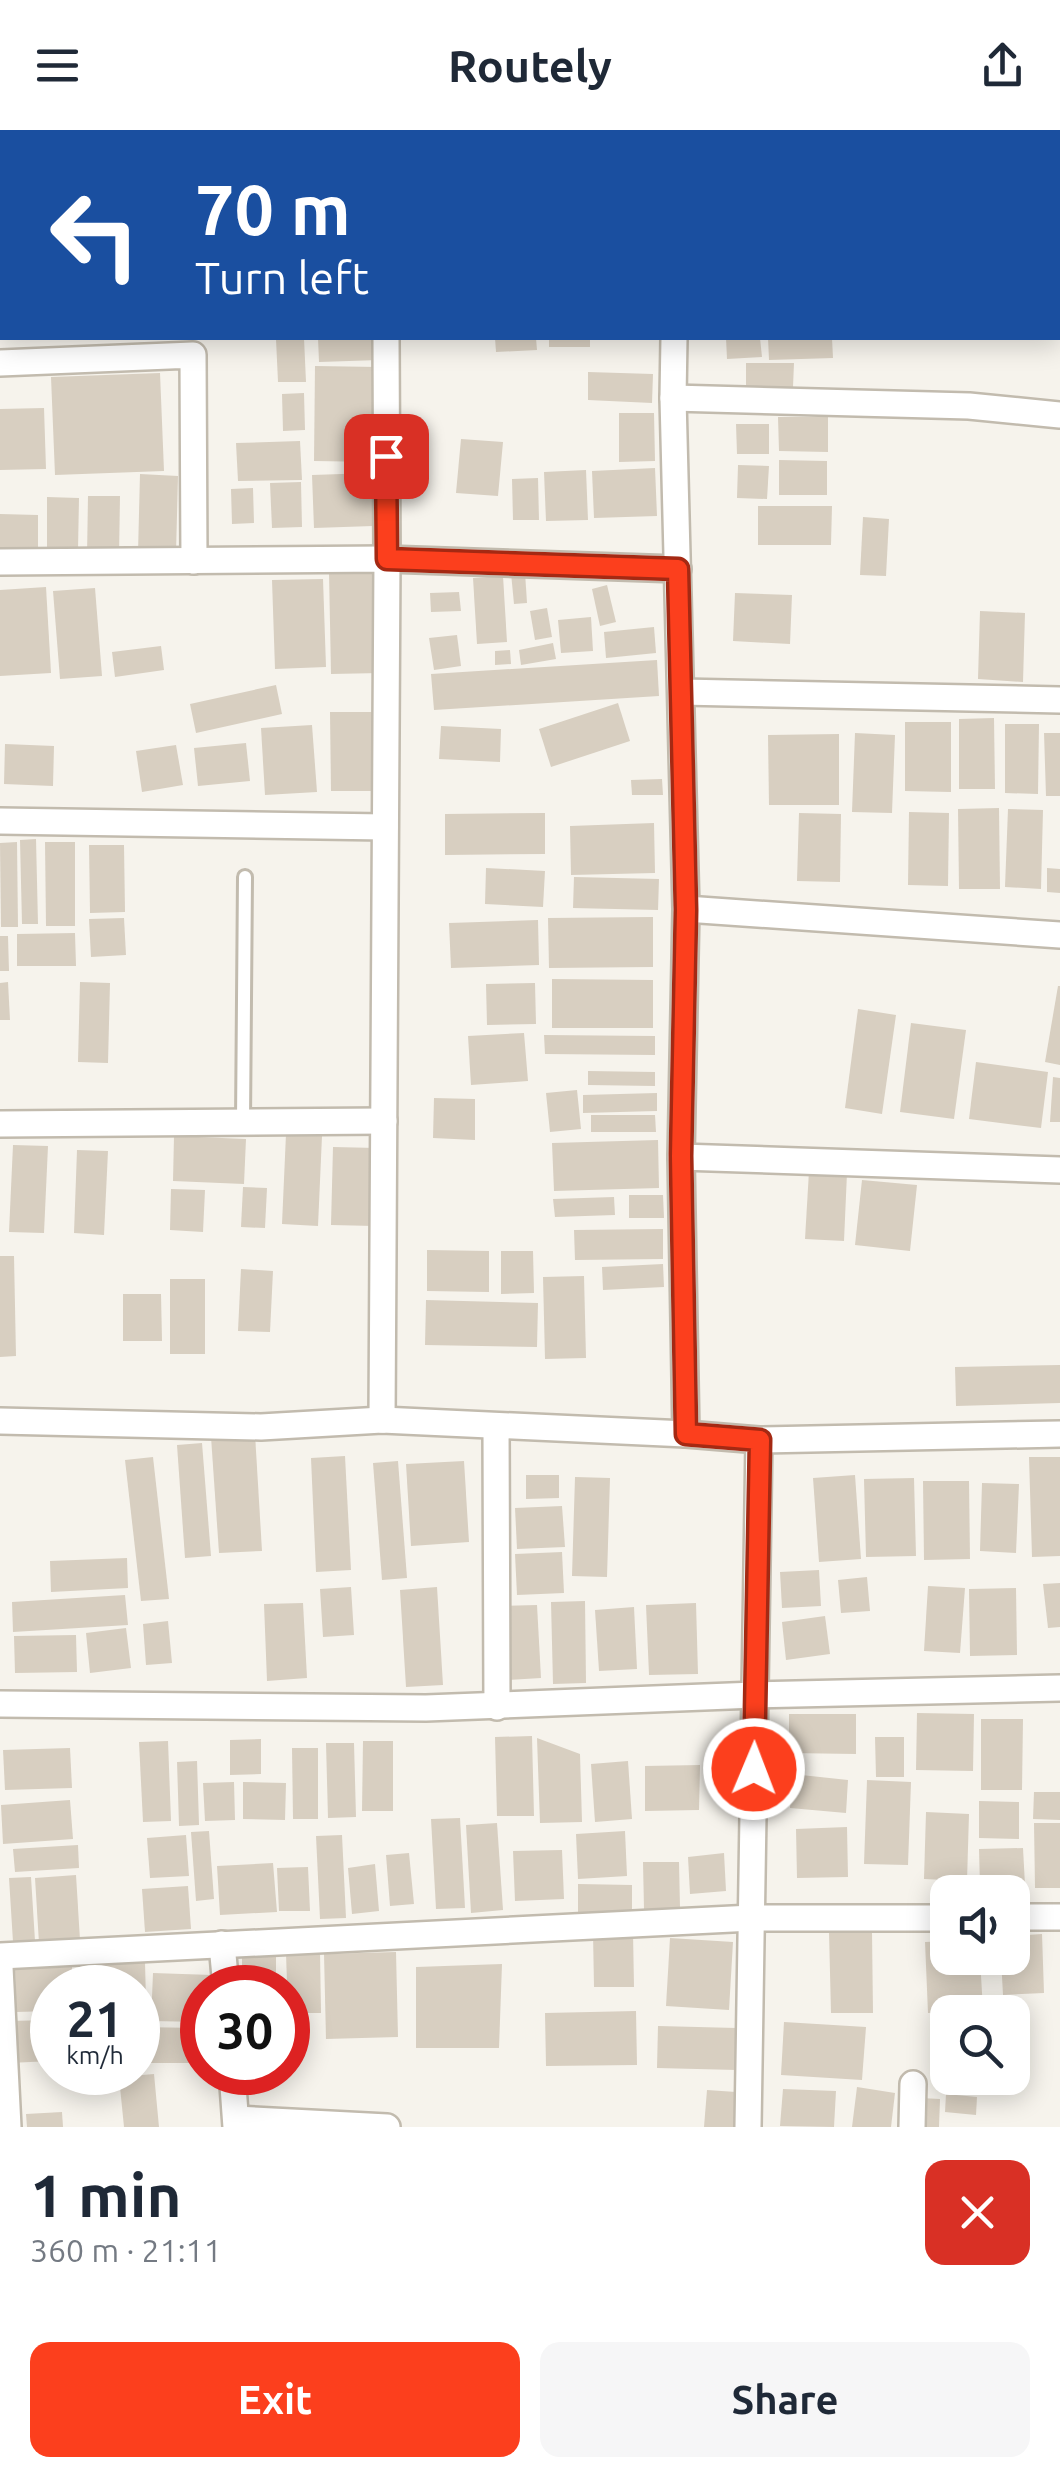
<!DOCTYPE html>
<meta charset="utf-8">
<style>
body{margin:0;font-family:Ubuntu,sans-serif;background:#f6f6f7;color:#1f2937;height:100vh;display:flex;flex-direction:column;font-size:38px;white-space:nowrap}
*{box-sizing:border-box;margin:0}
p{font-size:32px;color:#747a83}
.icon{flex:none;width:55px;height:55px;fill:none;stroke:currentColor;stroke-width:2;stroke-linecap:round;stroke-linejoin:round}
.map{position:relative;height:1997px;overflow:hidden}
.sheet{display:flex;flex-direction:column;background:#fff;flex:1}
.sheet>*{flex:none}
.top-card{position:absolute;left:0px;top:0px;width:1060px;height:210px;box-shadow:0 5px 25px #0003;background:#1a4fa0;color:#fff;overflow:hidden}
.controls{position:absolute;left:930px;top:1745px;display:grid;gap:20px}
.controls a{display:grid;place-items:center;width:100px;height:100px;border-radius:20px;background:#fff;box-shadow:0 5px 25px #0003;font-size:50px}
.speed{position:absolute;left:30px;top:1835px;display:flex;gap:20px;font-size:50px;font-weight:700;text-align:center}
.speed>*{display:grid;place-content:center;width:130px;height:130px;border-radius:50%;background:#fff;box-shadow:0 5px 25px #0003;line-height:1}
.speed small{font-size:25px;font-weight:400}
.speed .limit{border:15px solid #d22;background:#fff;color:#111}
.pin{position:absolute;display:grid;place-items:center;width:85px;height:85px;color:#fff;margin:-42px;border-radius:20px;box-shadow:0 5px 15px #0006}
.me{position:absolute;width:110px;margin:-55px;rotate:1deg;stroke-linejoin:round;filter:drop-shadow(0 0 8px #0008)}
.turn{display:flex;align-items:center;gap:35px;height:210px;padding:0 30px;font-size:45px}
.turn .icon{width:130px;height:130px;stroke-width:2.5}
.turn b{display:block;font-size:70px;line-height:85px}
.round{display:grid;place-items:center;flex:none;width:105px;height:105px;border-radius:20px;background:#f6f6f7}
.headline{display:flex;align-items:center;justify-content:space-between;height:170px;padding:0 30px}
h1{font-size:60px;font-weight:700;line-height:75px}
.button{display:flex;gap:20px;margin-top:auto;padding:20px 30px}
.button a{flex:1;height:115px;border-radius:20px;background:#fc3f1d;color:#fff;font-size:40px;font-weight:700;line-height:115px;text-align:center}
.button a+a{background:#f6f6f7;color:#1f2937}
header{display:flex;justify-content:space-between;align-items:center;height:130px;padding:0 30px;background:#fff;font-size:45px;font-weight:700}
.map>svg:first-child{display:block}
</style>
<header><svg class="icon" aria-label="menu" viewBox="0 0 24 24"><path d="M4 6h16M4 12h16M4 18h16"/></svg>Routely<svg class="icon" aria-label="share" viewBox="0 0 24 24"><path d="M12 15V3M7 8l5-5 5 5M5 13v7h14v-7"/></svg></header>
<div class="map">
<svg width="1060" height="1997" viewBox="0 0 1060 1997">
<rect width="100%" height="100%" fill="#f6f3ec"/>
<!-- building -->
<g fill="#d8cfc1">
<path d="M304,208L306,252H278L276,209Z"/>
<path d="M318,208H378L379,230L319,232Z"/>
<path d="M495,208H536L537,220L496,222Z"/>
<rect x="549" y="208" width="41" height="9"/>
<path d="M726,208H760L762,227L727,229Z"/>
<path d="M768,208H832L833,228L769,230Z"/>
<path d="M746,233H794L793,257H746Z"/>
<path d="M315,236L378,237L376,332L314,331Z"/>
<path d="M588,242L653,244L652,273L588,270Z"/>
<path d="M160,243L164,341L55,345L51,247Z"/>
<path d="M304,263L305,300L283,301L282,264Z"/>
<path d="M44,278L46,339L0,340V279Z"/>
<path d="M619,283H654L655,331L619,332Z"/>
<path d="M778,287H828V322L779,321Z"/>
<path d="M736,294H769V324H737Z"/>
<path d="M461,309L503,312L498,366L456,363Z"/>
<path d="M300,311L302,350L238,351L236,313Z"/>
<path d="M779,330L827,331V365H779Z"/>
<path d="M738,335L769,336L767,369L737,368Z"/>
<path d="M655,338L657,386L594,388L592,341Z"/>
<path d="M586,340L588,390L546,391L544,342Z"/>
<path d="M371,343L373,396L314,398L312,345Z"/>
<path d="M140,344L178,346L176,424L138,423Z"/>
<path d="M538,348L539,390H513L512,349Z"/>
<path d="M301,352L302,397L272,398L270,353Z"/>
<path d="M253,358L254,393L232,394L231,359Z"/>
<path d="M88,366H120L119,426H87Z"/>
<path d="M47,367L79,368L78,420L47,419Z"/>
<path d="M758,376H832L831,415H758Z"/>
<path d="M0,384L38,385V424L0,423Z"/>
<path d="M863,387L889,389L886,446L860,445Z"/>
<path d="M379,441L381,543L331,544L329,442Z"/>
<path d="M525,442L527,473L514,474L511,443Z"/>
<path d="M503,446L507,512L477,514L473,448Z"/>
<path d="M323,449L326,537L275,539L272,450Z"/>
<path d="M607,455L616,492L600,496L592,459Z"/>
<path d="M46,457L51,543L0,546V460Z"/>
<path d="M95,458L102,546L60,549L53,461Z"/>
<path d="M459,462L461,481L431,482L430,463Z"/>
<path d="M735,463L792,465L790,514L733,511Z"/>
<path d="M547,478L552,507L535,510L530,481Z"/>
<path d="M980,481L1025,483L1023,552L978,549Z"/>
<path d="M591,487L593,521L561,523L558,490Z"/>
<path d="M654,497L656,523L606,528L604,502Z"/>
<path d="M457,505L461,536L434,540L429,508Z"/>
<path d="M553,513L556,529L521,535L519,520Z"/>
<path d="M161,516L164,540L115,547L112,522Z"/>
<path d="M510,520L511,534L495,535V521Z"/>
<path d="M657,530L659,566L434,580L431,544Z"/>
<path d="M276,555L282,584L196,603L190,574Z"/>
<path d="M618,573L630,611L551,637L539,599Z"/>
<path d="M330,582H375L376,661H331Z"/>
<path d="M994,588L995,659H959V589Z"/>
<path d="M905,592H951V662L905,661Z"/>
<path d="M1005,594H1039L1038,664L1005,663Z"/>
<path d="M312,595L317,662L265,665L261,598Z"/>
<path d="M441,596L501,599L500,632L439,629Z"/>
<path d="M855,603L895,605L892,683L852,682Z"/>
<path d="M1044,603H1060V666H1046Z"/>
<path d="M839,604V675H769L768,605Z"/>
<path d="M246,613L250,651L198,656L194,618Z"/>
<path d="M5,614L54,616L53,656L4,654Z"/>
<path d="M176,615L183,655L142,662L136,621Z"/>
<path d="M662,649L663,665H632L631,650Z"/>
<path d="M999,678L1000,759H959L958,679Z"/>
<path d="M1008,679L1043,680L1041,759L1005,757Z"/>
<path d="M909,682L949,683L948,756L908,755Z"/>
<path d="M545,683V724L445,725V684Z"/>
<path d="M799,683L841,684L840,752L797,751Z"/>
<path d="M654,693L655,743L571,745L570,696Z"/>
<path d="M36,709L38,794H22L20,710Z"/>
<path d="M17,712L18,797H1L0,713Z"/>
<path d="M45,712H75V796H46Z"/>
<path d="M89,715H124L125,782L90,783Z"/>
<path d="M486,738L545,741L543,777L485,774Z"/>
<path d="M1047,738L1060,739V763L1047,762Z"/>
<path d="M574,747L659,749L658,780L573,778Z"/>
<path d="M653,787V837L549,838L548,788Z"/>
<path d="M124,788L126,825L91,827L89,789Z"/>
<path d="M538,790L539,835L451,838L449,793Z"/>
<path d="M75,803L76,836H17V804Z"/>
<path d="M0,806H8L9,841H0Z"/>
<path d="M552,849L653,850V898H552Z"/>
<path d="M8,852L10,890H0V853Z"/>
<path d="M80,852L110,853L108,933L78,932Z"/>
<path d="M535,853L536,894L487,895L486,854Z"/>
<path d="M1058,856H1060V935L1045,932Z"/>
<path d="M858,879L896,885L882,984L845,978Z"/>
<path d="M911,893L966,900L954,989L900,982Z"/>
<path d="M524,903L528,951L471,955L468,906Z"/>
<path d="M544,905L655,906V925L545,924Z"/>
<path d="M976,932L1048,942L1041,998L969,989Z"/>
<path d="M588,941L655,942V956L588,955Z"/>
<path d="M1053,947L1060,948V992H1050Z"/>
<path d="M577,960L581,999L550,1002L546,963Z"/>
<path d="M657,963V981L583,983V965Z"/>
<path d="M434,968L475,969V1010L433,1008Z"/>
<path d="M591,985H655L656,1002H591Z"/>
<path d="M286,1004L322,1006L318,1096L282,1094Z"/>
<path d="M174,1006L246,1009L244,1054L173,1051Z"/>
<path d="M658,1010L659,1058L554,1061L552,1013Z"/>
<path d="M13,1015L48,1016L44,1103L9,1102Z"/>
<path d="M333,1017L377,1018L374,1096L331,1095Z"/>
<path d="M77,1020L108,1021L104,1105L74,1103Z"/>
<path d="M809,1041L847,1043L844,1111L805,1109Z"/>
<path d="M862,1050L917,1055L910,1121L855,1115Z"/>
<path d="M243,1057L267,1058L265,1098L241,1097Z"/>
<path d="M171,1059L205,1060L203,1102L170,1100Z"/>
<path d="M629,1065H663L664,1088H629Z"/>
<path d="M614,1067L615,1085L555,1087L553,1069Z"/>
<path d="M663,1099V1129L575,1130L574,1100Z"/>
<path d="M427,1120L489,1121V1162L427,1161Z"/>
<path d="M501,1121H533L534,1163L501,1164Z"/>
<path d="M0,1126H14L16,1226L0,1227Z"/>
<path d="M663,1134L664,1157L603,1160L602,1137Z"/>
<path d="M241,1139L273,1141L270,1202L238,1201Z"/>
<path d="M584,1146L586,1228L545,1229L543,1147Z"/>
<rect x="170" y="1149" width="35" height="75"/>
<path d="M123,1164H161L162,1211H123Z"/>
<path d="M426,1170L538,1173L537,1217L425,1215Z"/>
<path d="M1060,1235V1273L956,1276L955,1237Z"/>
<path d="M255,1304L262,1421L219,1423L211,1307Z"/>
<path d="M202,1313L211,1426L185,1428L177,1315Z"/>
<path d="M345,1326L351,1440L316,1442L311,1328Z"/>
<path d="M153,1327L169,1469L141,1471L125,1330Z"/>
<path d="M1029,1327H1060V1426L1032,1427Z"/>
<path d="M398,1331L407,1448L382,1450L373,1333Z"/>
<path d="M464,1331L469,1412L411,1416L406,1334Z"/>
<path d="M526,1345H559V1368L526,1369Z"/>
<path d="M855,1345L861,1429L819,1432L813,1348Z"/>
<path d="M575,1347L610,1348L607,1447L572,1446Z"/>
<path d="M914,1348L916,1426L866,1427L864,1349Z"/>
<path d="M923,1351H969L970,1429L924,1430Z"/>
<path d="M982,1353L1019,1354L1016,1423L980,1421Z"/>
<path d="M562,1376L565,1417L517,1419L515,1378Z"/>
<path d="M562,1422L564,1463L517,1465L515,1424Z"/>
<path d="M127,1428L128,1458L51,1462L50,1431Z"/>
<path d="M819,1440L821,1476L782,1478L780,1442Z"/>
<path d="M867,1447L870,1481L841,1483L838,1450Z"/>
<path d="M1060,1453V1497L1048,1498L1043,1454Z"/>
<path d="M928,1456L965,1458L960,1523L924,1521Z"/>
<path d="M351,1457L354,1505L323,1507L320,1459Z"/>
<path d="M437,1457L443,1555L406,1557L400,1460Z"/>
<path d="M1016,1458L1017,1525L970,1526L969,1459Z"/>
<path d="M125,1465L128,1495L13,1502L12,1472Z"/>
<path d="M585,1471L586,1553L553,1554L551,1472Z"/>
<path d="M303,1473L307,1548L267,1551L264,1474Z"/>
<path d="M696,1473L698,1544L649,1545L646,1475Z"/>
<path d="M537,1475L541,1548L507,1550L503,1476Z"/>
<path d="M634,1477L637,1539L599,1541L595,1480Z"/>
<path d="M825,1486L830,1524L786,1530L782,1492Z"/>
<path d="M168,1491L172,1533L146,1535L143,1494Z"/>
<path d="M126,1498L131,1538L90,1543L86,1503Z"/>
<path d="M76,1505L77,1542L15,1543L14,1506Z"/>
<path d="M917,1583L974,1584L973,1641L916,1640Z"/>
<path d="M789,1584H856V1624L789,1623Z"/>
<path d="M981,1589H1023L1022,1660H981Z"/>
<path d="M532,1606L534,1686H497L495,1607Z"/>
<path d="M875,1607H904V1647H876Z"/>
<path d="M537,1608L580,1624L582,1692L540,1693Z"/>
<path d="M261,1609V1644L230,1645V1610Z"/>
<path d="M168,1611L171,1691L143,1692L139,1612Z"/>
<path d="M363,1611H393V1681H362Z"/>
<path d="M326,1613H354L356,1687L328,1688Z"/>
<path d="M70,1618L72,1658L5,1660L3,1620Z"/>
<path d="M292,1618H318V1689H293Z"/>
<path d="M197,1631L199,1695L179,1696L177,1632Z"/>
<path d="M628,1631L632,1689L595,1692L591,1634Z"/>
<path d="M700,1635L699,1680L645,1681V1636Z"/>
<path d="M792,1644L848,1650L846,1683L790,1678Z"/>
<path d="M867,1650L911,1652L908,1735L864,1734Z"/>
<path d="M234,1652L235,1690L205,1691L203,1653Z"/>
<path d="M243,1652L286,1653L285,1690L243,1689Z"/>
<path d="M1034,1662H1060V1690L1033,1689Z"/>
<path d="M70,1670L73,1709L3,1714L1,1675Z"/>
<path d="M979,1671L1019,1672V1709L979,1708Z"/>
<path d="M926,1682L969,1684L967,1751L924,1749Z"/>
<path d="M460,1688L465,1778L436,1779L431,1689Z"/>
<path d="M497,1693L503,1780L471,1783L466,1695Z"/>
<path d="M1034,1693H1060V1758H1035Z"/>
<path d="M847,1697L848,1747L797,1748L796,1699Z"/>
<path d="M209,1701L214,1769L196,1771L191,1702Z"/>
<path d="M625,1701L627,1746L578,1749L576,1704Z"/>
<path d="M186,1705L189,1746L150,1748L147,1708Z"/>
<path d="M342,1705L346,1788L320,1789L316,1706Z"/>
<path d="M78,1715L79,1738L15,1742L13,1719Z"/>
<path d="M1023,1718L1025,1755L980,1757L979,1719Z"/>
<path d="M562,1720L564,1769L515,1771L513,1721Z"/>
<path d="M409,1723L414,1774L390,1776L386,1725Z"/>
<path d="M724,1723L726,1761L690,1764L688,1727Z"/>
<path d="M643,1732H679L680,1778L644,1779Z"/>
<path d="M273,1733L277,1782L220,1785L217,1736Z"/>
<path d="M375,1734L379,1781L352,1784L348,1738Z"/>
<path d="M308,1737L310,1781H279L277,1738Z"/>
<path d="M76,1745L80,1810L39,1813L35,1748Z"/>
<path d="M31,1747L35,1811L13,1812L9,1748Z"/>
<path d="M578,1754L632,1755V1783L578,1782Z"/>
<path d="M188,1756L191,1799L145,1802L142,1759Z"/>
<path d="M633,1802L634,1857H594L593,1803Z"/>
<path d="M829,1802H872L873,1883H831Z"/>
<path d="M1042,1804L1044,1863L1003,1865L1001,1828H1012V1806Z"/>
<path d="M670,1808L733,1812L729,1880L666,1876Z"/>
<path d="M948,1811V1828H980L983,1880L928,1883L925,1812Z"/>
<path d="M320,1822L321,1883H288L286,1823Z"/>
<path d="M396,1822L398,1907L326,1909L324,1824Z"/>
<rect x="242" y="1824" width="34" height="34"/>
<path d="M145,1832L146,1871H138V1858H86L85,1834Z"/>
<path d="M502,1834L499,1918H416V1837Z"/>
<path d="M72,1837V1858H52V1881L16,1882L15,1839Z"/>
<path d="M153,1843L212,1845V1858H202V1892L151,1891Z"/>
<path d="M636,1881L637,1935L546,1936L545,1883Z"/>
<path d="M52,1890V1931L9,1933L8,1891Z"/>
<path d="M784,1892L866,1897L862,1950L781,1945Z"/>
<path d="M658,1896L737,1898V1940L657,1938Z"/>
<path d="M138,1897L200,1898V1933H138Z"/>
<path d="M154,1944L159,1997H124L119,1947Z"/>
<path d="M857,1957L895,1963L891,1997H852Z"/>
<path d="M783,1959L836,1961L834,1997L780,1996Z"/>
<path d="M707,1960L736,1962L734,1997H704Z"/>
<path d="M946,1964L977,1967L976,1985L945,1982Z"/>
<path d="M921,1968L940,1969L939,1997H920Z"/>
<path d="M62,1982L63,1997H27L26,1984Z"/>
</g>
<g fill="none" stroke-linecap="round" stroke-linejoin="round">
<!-- lane casing -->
<g stroke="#c2bbae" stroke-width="18">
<path id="lane" d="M243,992L245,747"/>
</g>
<!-- street casing -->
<g stroke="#c2bbae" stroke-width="30">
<g id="street">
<path d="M385,0V2"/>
<path d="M641,0H678"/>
<path d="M314,2L351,0"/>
<path d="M0,15H2"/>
<path d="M674,208L673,268L686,779L681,1027L686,1304"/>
<path d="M0,233L193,225L194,431"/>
<path d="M673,268L969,276L1060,285"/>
<path d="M0,432L387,429L678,439"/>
<path d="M681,562L1060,570"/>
<path d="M0,691L385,697"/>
<path d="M686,779L1060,805"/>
<path d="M0,994L384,991"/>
<path d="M681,1027L1060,1040"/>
<path d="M382,1290L387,429L386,208"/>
<path d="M0,1291L261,1297L382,1290L686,1304L759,1310L1060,1304"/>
<path d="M496,1296L497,1577"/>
<path d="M0,1574L426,1578L755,1565L1060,1558"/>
<path d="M1012,1787H1060"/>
<path d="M222,1814L226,1858"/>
<path d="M0,1826L752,1788H948"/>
<path d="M0,1837L8,1997"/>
<path d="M232,1942L236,1997"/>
<path d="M236,1989L387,1997"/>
<path d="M748,1997L759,1310"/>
<path d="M912,1997L913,1954"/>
</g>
</g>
<!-- lane -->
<use href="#lane" stroke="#fff" stroke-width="12"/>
<!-- street -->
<use href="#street" stroke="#fff" stroke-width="25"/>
</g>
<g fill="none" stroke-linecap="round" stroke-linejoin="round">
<!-- route casing -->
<g stroke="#a42913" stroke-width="25">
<path id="route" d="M386,326L387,429L678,439L686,780L681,1026L686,1304L760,1310L754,1639"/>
</g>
<!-- route -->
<use href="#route" stroke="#fc3f1d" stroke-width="18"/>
</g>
</svg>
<div class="controls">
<a><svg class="icon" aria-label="sound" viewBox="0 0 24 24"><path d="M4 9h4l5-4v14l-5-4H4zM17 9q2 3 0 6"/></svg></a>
<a><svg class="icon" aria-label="search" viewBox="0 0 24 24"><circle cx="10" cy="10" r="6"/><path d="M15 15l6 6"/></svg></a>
</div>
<div class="speed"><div>21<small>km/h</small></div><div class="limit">30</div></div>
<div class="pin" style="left:386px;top:326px;background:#d93025"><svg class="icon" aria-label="arrive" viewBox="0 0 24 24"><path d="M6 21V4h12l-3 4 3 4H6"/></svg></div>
<svg class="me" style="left:754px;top:1639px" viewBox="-20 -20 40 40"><circle r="17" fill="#fc3f1d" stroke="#fff" stroke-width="3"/><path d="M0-11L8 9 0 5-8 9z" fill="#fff"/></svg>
<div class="top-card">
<div class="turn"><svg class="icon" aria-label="left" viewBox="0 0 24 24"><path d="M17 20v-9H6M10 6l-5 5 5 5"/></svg><div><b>70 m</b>Turn left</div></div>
</div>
</div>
<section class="sheet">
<div class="headline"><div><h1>1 min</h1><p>360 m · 21:11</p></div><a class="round" style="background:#d93025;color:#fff"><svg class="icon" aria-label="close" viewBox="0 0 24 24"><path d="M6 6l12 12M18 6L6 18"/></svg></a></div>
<div class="button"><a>Exit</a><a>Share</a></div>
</section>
